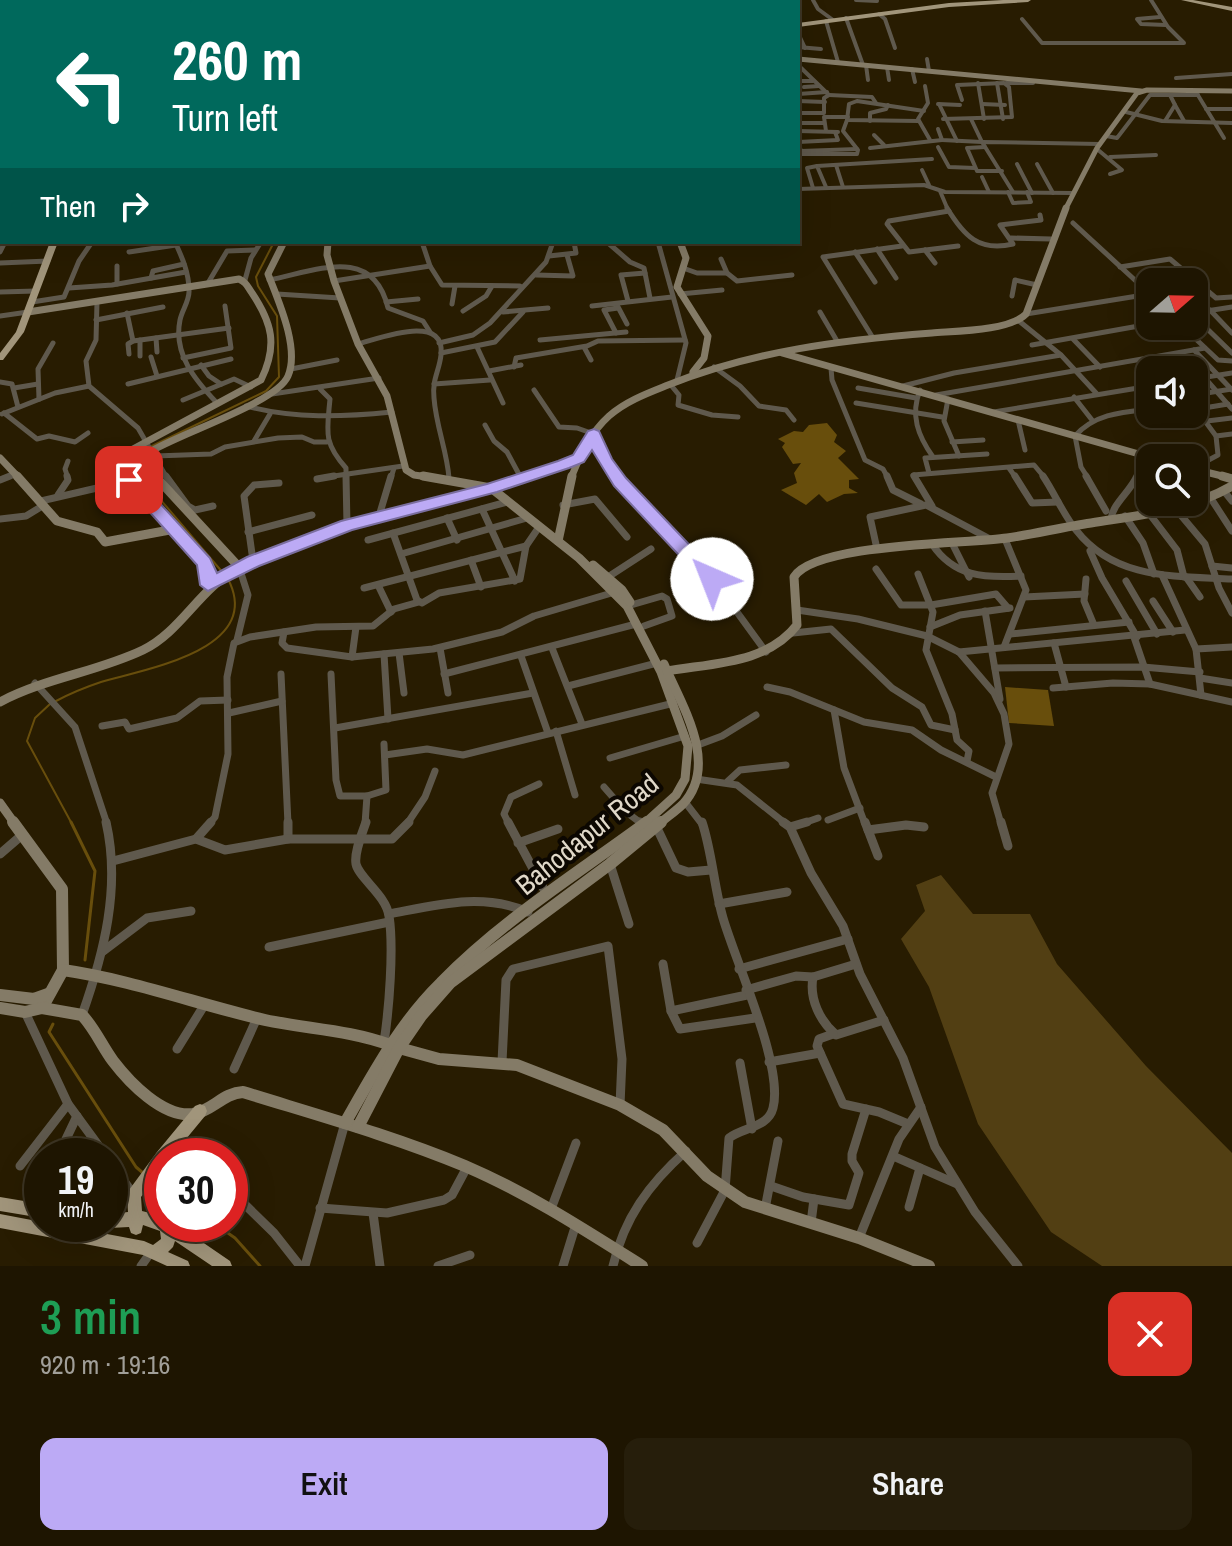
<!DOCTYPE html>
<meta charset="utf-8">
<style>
body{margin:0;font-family:"Archivo Narrow",sans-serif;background:#261e0b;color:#f1f3f6;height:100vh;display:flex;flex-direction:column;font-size:30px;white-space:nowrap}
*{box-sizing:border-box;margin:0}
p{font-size:26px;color:#a19f99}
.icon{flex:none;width:44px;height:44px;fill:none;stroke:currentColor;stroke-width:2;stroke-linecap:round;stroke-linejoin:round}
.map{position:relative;height:1266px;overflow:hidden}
.side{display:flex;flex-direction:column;background:#1e1501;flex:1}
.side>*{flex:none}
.banner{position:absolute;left:0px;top:0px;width:800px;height:244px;box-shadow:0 8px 32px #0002,0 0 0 2px #3c3423;background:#00695c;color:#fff;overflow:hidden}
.needle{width:52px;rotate:70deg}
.controls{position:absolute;left:1136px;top:268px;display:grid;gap:16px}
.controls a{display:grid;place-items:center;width:72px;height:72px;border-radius:16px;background:#1e1501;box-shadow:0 8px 32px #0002,0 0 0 2px #3c3423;font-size:40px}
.speed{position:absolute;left:24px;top:1138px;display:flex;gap:16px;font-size:40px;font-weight:700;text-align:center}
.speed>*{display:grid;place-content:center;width:104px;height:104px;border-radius:50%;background:#1e1501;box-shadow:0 8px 32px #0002,0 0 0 2px #3c3423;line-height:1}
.speed small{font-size:20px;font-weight:400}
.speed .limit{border:12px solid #d22;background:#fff;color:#111}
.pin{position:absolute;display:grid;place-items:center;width:68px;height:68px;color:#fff;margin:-34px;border-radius:16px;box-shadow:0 4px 12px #0006}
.me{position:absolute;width:88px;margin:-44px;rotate:316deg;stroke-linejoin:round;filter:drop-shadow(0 0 6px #0008)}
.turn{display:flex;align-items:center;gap:28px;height:168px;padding:0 40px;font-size:36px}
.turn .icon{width:104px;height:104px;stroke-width:2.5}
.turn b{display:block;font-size:56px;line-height:68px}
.then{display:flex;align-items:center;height:76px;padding:0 40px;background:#0003;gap:16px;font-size:30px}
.round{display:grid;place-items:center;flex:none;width:84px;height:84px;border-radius:16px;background:#261e0b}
.overview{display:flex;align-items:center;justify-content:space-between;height:136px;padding:0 40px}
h1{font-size:48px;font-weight:600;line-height:60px;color:#1e9e55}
.action{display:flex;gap:16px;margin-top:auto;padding:16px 40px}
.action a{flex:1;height:92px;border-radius:16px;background:#bcaaf5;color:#111;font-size:32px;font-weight:600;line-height:92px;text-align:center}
.action a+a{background:#261e0b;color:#f1f3f6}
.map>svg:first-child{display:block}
</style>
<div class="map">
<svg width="1232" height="1266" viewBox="0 0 1232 1266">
<rect width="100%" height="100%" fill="#281c01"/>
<!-- green -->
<path fill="#523f13" d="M941,875L973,914H1030L1057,964L1146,1066L1232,1153V1266H1102L1051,1232L978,1124L929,987L901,939L925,911L916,885Z"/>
<!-- water -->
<g fill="#684e0c">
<path d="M827,423L837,435L834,442L846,451L838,458L859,479L849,480V488L858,493L844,494L827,502L819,494L806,505L781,490L797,483L794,473L801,463L793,464L782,447L785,443L778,439L794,431L803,432L809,425Z"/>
<path d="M1005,687L1048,690L1054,726L1009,723Z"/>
</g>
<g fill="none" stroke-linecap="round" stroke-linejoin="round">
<!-- stream-far1 -->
<g stroke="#684e0c" stroke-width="2">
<path d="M152,446L266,391L279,377L277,316L258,286L256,277L274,242"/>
<path d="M147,449L139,455L136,471L224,574"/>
<path d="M56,701C71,693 86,687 101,682C144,669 265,650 228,579"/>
<path d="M50,704L35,718L27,741L72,824"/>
</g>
<!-- stream -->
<g stroke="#684e0c" stroke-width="3">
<path d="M71,822L95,871L85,960"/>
<path d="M53,1024L49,1032L136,1167L143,1173"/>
<path d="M151,1180L162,1188"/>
<path d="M215,1224L235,1238L260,1266"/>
</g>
<!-- street-far3 -->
<g stroke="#5f594d" stroke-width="4">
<path d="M813,0L818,9L833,20"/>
<path d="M856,0L877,1"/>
<path d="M0,1L30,0"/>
<path d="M703,1L718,0"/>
<path d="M314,2L318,0"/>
<path d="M879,14L885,19L895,48"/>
<path d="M1160,17L1137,19L1141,24L1166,25"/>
<path d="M846,18L863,65"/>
<path d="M1022,19L1042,43H1184L1168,27L1151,0"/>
<path d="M826,21L838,62"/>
<path d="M798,33L805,48"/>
<path d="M798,47L821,49"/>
<path d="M927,59L929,71"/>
<path d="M798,65L829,95L824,98V113H798"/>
<path d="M866,65L868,80"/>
<path d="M887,67L889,80"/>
<path d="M912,69L915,82"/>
<path d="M1176,78L1232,74"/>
<path d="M798,81H813"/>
<path d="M978,83L984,119"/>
<path d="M997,83L1003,119"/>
<path d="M1006,83H1033"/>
<path d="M925,86L928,103L918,119L930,140"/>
<path d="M804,87L819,86"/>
<path d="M1196,92L1224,138"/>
<path d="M798,94L827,92"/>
<path d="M829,95L872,97L876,103"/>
<path d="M1170,95H1198"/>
<path d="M798,101L825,102"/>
<path d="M938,104L960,105"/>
<path d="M939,104L957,141"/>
<path d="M982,104L1005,105"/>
<path d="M1206,109H1232"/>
<path d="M1126,112L1162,121L1232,123"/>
<path d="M943,119L1012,117L1009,87L1004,83L957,85L962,100"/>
<path d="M870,121V113L886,109L888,105"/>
<path d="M919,121L847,120L849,104L857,101L924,111"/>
<path d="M1165,121L1175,105L1184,121"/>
<path d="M798,123H824"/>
<path d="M938,129L942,140L982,142L971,119"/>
<path d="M798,131L838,132"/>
<path d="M826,131L824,117H848"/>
<path d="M835,132L838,140L798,142L802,154H857L858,150L843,131L847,120"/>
<path d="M874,135L884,145"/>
<path d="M1106,136L1117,138L1150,95H1170L1175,105"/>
<path d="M938,147L949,167L975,168"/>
<path d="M985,147L967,148L977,171H1002"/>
<path d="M870,148L942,140"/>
<path d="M1097,149L1122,170L1110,174"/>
<path d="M801,151L857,149"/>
<path d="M1110,157L1156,155"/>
<path d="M1017,164L1032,193"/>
<path d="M1037,164L1053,193"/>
<path d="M836,165L843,187"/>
<path d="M922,170L929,185"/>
<path d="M982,177L989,192"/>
<path d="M826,187L817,166L932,159"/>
<path d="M813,188L807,168L817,166"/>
<path d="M798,189L924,185L945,192L1073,193"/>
<path d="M940,191L948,210"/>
<path d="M1008,192L1013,203L1031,202L1027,192"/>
<path d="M1013,192L982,142L1100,144"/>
</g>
<!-- street-far2 -->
<g stroke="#5f594d" stroke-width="5">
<path d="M947,208C964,236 979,252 1013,244L1000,225L1041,220L1040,215"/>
<path d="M949,211L889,221L887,224L909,252L958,246"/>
<path d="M1073,223L1150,294"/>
<path d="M1011,238L1051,239"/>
<path d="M175,242C182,257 189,273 189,290C190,300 182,310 180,320C173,354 195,380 217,403"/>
<path d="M422,242L430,266L442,285L520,286"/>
<path d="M607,242L630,262L644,268L650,298"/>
<path d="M658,242L686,343L677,380"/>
<path d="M877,249L896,278"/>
<path d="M925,250L935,263"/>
<path d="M0,252L5,242"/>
<path d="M129,252L176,245"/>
<path d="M855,252L875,282"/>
<path d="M549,256L576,253L574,242"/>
<path d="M721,259L727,273L737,281L792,275"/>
<path d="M0,263L48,261"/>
<path d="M117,266V284"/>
<path d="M1120,267L1170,259L1216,298L1232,297"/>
<path d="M683,268L697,273H727"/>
<path d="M536,275L573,276L567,255"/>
<path d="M151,278L153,271L184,264"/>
<path d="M245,280L251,258L261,242"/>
<path d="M269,280C315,271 373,244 388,308L423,321L430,332"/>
<path d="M334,281L430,266"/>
<path d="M208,283L227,251L255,250"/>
<path d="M69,288L112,285L186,272"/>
<path d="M0,292L36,291"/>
<path d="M277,294L340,298"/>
<path d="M680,294L722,290"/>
<path d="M1012,296L1015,280L1037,285"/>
<path d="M628,301L621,275L645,273"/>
<path d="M32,302L64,297L79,261L92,242"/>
<path d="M97,302L96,340L86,361L89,386L138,428L167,478"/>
<path d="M386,302L418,299"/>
<path d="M452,304L455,286"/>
<path d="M617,305L627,324"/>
<path d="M592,306L672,297"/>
<path d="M1210,310L1232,333"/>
<path d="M463,311L486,296L492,286"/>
<path d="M503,312L548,308"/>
<path d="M820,312L837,341"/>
<path d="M127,313L133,341"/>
<path d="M1194,313L1232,307"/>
<path d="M1026,314L1150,294"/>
<path d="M0,316L28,312"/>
<path d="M1194,316L1232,353"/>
<path d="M96,320L163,307"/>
<path d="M1019,321L1061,355L1097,394"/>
<path d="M1182,326L1218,360L1232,361"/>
<path d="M616,333L604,310L618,308"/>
<path d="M156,338L157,352"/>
<path d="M873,338L823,257L902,246"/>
<path d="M1073,339L1100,367"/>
<path d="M140,340V356"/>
<path d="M540,340L626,332"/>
<path d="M439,343L473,335L490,323L546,262L553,242"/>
<path d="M358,344C378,339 446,312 441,355C439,372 432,379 434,398C436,426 447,451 449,478"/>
<path d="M1032,345L1150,324"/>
<path d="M477,347L503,403"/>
<path d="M584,347L591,360"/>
<path d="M1194,350L1232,390"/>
<path d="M441,353L495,342L523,312"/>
<path d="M129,354L128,344L133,341L229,328"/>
<path d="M151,357L157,376"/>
<path d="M183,358L231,348L225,306"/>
<path d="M201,365L209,376L221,384"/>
<path d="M514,367L516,358L587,346L598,341L685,340"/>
<path d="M714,367L740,386L759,406L786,410L794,420"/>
<path d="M831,368L832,380L865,460L883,469L888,478"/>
<path d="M291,369L337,360"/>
<path d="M489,371L521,365"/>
<path d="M1204,377L1232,409"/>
<path d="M1194,379L1232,373"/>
<path d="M0,382L12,384L18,407"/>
<path d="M128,384L231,359"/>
<path d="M434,384L490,380"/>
<path d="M670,384L679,395L678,405L712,415L738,417"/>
<path d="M903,386L954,373L1061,355"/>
<path d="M14,388L38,384"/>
<path d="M858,388L916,398"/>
<path d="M320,389L330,399C327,432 323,442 346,468V478"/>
<path d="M534,390L559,427L577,428L594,434L620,478"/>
<path d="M920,390C910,415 918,436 933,457"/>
<path d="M272,394L379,378"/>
<path d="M936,395L1205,348"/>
<path d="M1194,395L1232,389"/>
<path d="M1074,397L1092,420"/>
<path d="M39,399L38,369L53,343"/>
<path d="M948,399L944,421L959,456"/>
<path d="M183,400L234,379L251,387"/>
<path d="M856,403L942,417"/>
<path d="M246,406C295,419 342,417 392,412"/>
<path d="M1194,406L1216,436L1218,455L1203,463L1199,471"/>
<path d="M1198,409L1228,404"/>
<path d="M994,412L1150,386"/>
<path d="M4,413L37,439L49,436L75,442L88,433"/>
<path d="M2,414L55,393L89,386"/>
<path d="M1018,420L1025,450"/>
<path d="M1207,421L1232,418"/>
<path d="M485,425L494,441L507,452L521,478"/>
<path d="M1216,436L1232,434"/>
<path d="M254,441L270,414"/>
<path d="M952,442L983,440"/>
<path d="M155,456L211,454L225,447L278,438L302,437L314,442H327"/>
<path d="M1009,468L1016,478"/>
<path d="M929,473L925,458L987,454"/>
<path d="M4,478L17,474"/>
<path d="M68,478L65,469L68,461"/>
<path d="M103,478L112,464L125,462"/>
<path d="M320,478L403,466"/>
<path d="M391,478L394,468"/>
<path d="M915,478L913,475L1034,465L1045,478"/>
<path d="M1088,478L1081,467L1075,436C1094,414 1122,412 1150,409"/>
<path d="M1136,478L1145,456"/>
</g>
<!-- street-far1 -->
<g stroke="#5f594d" stroke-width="7">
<path d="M166,476L188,506L195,510L213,506"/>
<path d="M346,476L347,525"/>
<path d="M618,476L646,510L718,586L766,652"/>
<path d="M887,476L893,490L921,504"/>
<path d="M914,476L932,506"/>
<path d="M1015,476L1032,503L1058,502"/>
<path d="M1043,476C1055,494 1063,514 1076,530C1115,580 1174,576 1232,579"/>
<path d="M1086,476L1106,511"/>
<path d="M317,479L334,476"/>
<path d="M0,480L10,476"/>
<path d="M1224,491L1232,501"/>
<path d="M58,495L68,480L67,476"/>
<path d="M1210,497L1232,531"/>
<path d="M41,501L97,488L104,476"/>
<path d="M563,505L595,499L627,537"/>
<path d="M1174,507L1205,544L1219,588L1232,613"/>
<path d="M482,509L515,581"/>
<path d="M1148,512L1177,550L1184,577"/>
<path d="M379,516L391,476"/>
<path d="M1125,516L1143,543L1154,574"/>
<path d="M447,518L457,540"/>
<path d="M0,519L26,516L44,505"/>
<path d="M1111,519C1113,503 1130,492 1137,476"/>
<path d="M248,532L312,515"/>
<path d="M393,533L417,600L422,603L439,593L520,579L526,546L539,527"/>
<path d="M368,540L507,502"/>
<path d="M952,543L969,577"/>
<path d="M932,544C954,577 984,578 1021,576"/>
<path d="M877,549L870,517L926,505L990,539"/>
<path d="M1090,551L1102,578L1137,637"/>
<path d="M401,554L527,518"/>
<path d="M471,560L481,587"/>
<path d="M253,561L244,496L254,485L279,483"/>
<path d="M1212,566L1232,568"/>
<path d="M876,569L901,605H931L996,594L1008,608"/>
<path d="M918,574L933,612L926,650L952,714L957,740L969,751L967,761"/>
<path d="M1162,575L1196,649L1201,695"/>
<path d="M608,577L651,549"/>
<path d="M1186,577L1200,597"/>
<path d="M1086,579L1084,601L1094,625"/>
<path d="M1126,581L1157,634"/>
<path d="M378,585L391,612"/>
<path d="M364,588L526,546"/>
<path d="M1024,597L1085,594"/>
<path d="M1153,601L1173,632"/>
<path d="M631,605L662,596L667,599L672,616L644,626"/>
<path d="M797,610L858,619L927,636L959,652L994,693L1004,714L1009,744L992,793L1001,824"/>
<path d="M985,611L1000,699"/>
<path d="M930,627L960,615L1010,608"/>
<path d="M284,632L282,643L287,648L352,657L433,649L502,632L534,616L615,592"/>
<path d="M793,633L831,629L892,688L922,707L931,725L955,730"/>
<path d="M1010,634L1129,622"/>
<path d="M1134,637L1150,684"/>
<path d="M237,640L248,595L239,567"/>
<path d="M1054,643L1066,687"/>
<path d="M1004,647L1026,590L1005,539"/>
<path d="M440,648L448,693"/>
<path d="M552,648L582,724"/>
<path d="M1196,649L1232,647"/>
<path d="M959,652L1185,630"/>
<path d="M399,653L404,693"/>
<path d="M384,654L388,719"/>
<path d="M521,656L548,733"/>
<path d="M352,657L356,627"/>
<path d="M995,668L1143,667L1200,672"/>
<path d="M281,674L288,824"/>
<path d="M331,674L336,780L340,796H367L386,790L384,744"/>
<path d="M444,674L636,624"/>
<path d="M1200,678L1232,683"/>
<path d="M35,683L75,727L107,824"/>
<path d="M568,686L657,663"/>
<path d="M767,687L790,692L864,722L912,730L941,750L996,777"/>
<path d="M1053,688L1113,683L1150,684L1232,702"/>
<path d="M834,710L844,768L865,824"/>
<path d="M229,713L282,701"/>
<path d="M102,726L125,722L129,729L177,718L200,701L228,700"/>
<path d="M335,728L533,693"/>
<path d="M556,731L575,795"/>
<path d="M698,745L722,736L756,715"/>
<path d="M385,755L427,749L463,755L674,703"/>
<path d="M610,758L685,736"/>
<path d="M696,779L737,785L786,824"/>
<path d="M728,781L740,770L786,765"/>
<path d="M604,787L625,811L642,824"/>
<path d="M685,802L702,824"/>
<path d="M828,820L860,808"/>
<path d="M209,824L215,817L228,754L227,677L234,643L250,637L316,627L373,626L394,609L419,602"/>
<path d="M365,824L367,796"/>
<path d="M407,824L425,797L435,771"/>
<path d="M509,824L504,814L511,797L539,784"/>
<path d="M801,824L818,818"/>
</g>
<!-- street -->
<g stroke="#5f594d" stroke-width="9">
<path d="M366,822C362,834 354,852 356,864C359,878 386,895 389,916C394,948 389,1010 384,1042"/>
<path d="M508,822L547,895"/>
<path d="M640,822L643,824"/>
<path d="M783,822L790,827L811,873L843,926L860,974L903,1058L935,1147L975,1212L1018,1266"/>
<path d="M865,822L878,856"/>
<path d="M1001,822L1008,846"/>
<path d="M656,826L676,868L688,872L711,870"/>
<path d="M790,827L807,822"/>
<path d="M868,830L906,825L924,827"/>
<path d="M196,839L211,822"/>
<path d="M288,839V822"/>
<path d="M518,843L558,829"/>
<path d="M0,854L22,835"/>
<path d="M113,861L196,839L225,850L288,839H392L409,822"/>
<path d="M610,864L629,924"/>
<path d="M719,904L787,892"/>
<path d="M389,914C436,905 482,892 528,912"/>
<path d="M269,947L389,922"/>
<path d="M102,952L147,918L191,911"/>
<path d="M663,964L671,1011L680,1029L755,1018"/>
<path d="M856,964L813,977C809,999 820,1021 836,1035L884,1020"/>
<path d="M739,969L848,939"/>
<path d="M746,990L796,976L813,977"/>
<path d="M671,1011L747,995"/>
<path d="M25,1012L68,1104L106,1156"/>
<path d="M82,1015C104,953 121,887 106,822"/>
<path d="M833,1034L819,1039L817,1046L843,1104L879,1112L908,1124"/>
<path d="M177,1049L205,1004"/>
<path d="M502,1062L506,980L513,969L608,946L622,1059L620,1105"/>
<path d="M769,1062L820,1053"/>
<path d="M740,1063L752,1129"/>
<path d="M234,1069L257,1018"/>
<path d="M180,1135L198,1156"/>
<path d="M58,1156L77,1116"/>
<path d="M893,1156L957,1184"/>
<path d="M110,1162L134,1195"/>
<path d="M20,1166L68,1104"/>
<path d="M771,1186L803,1197L849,1205L859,1173L852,1161V1154L866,1109"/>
<path d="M230,1190L274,1233L300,1266"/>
<path d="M909,1207L920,1168"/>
<path d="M320,1208L387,1213L444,1200L452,1195L467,1167"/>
<path d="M33,1209L42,1190"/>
<path d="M551,1209L576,1143"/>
<path d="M765,1209L778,1141"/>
<path d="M373,1213L380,1266"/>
<path d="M811,1223L814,1199"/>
<path d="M859,1238L899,1139L921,1107"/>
<path d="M697,1243L725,1190L729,1138C743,1127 768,1128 773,1108C784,1066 736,963 723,918C714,887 712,852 702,822"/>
<path d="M141,1266L151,1252"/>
<path d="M305,1266L345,1123"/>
<path d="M438,1266L470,1255"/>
<path d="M563,1266L576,1224"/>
<path d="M613,1266C624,1218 649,1184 686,1151"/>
</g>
<!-- secondary-far3 -->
<g stroke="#847b67" stroke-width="5">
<path d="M798,59L1141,91"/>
<path d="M1065,210L1097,148L1137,93L1147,90L1232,91"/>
</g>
<!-- secondary-far2 -->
<g stroke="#847b67" stroke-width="7">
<path d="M328,242L327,255L334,281L358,344L387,396L406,470L414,475L435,478"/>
<path d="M680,242L686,258L677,287L708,336L704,358L693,372"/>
<path d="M28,312L239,279C247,283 247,286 252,293C272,323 278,345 261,380L133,449L125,462L129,478"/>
<path d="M782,353L1153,458"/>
<path d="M0,458L19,478"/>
<path d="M1194,469L1230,478"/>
<path d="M157,478L144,463L148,453C177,434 277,403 288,376C300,348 278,300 268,274L284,242"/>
<path d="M523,478L579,459"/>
<path d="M571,478C580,456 590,433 609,416C626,401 648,393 668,385C753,351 841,340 932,333C956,331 1009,331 1026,314L1066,208"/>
</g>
<!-- secondary-far1 -->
<g stroke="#847b67" stroke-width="9">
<path d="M17,476L57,521L97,532L105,542L175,529"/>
<path d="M128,476L204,562L209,572L208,585"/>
<path d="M155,476L239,567"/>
<path d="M423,476L491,488L579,558L627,606L661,672L688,746L685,779L676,795L644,824"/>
<path d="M1222,476L1232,479"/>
<path d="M558,541L572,476"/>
<path d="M593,565L622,590L630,602"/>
<path d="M667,671C712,663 767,664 797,625L794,577C815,543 965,544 1007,538C1035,534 1063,527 1091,523C1140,515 1188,511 1232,486"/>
<path d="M0,702C45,678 97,672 143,650C182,631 200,587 239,568C330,524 433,506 529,476"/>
<path d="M0,803L15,824"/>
<path d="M659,824C667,817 676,811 683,804C720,764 681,704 664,664"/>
</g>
<!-- secondary -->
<g stroke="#847b67" stroke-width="12">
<path d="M13,822L62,889L63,970L42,1008"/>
<path d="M63,970C132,980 197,1004 265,1020C307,1029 349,1030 390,1045"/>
<path d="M0,995L34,999L48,994"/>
<path d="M0,1008L25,1012L42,1008L82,1015C95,1029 102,1046 113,1061C129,1082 163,1118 193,1114C212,1111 223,1093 243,1092C317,1115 393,1136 465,1166C528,1193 585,1230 642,1266"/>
<path d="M399,1048L439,1059L517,1065L620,1105L663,1130L707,1176L745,1202L859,1238L929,1266"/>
<path d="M345,1123C373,1074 400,1023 441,983C501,921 578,873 647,822"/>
<path d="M358,1127L399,1048L421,1016L450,983L610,864L661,822"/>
</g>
<!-- primary -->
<g fill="#a1957b" fill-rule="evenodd">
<path d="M65,0H71L70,2H64Z"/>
<path d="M436,0H454L461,2H443Z"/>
<path d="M1003,0H1031L1028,2L949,7L798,27V23L949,3Z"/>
<path d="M1181,0H1193L1232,7V11Z"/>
<path d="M50,242H58L24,332L3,360H0V353L16,332Z"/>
<path d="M200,1104L205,1106L207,1111L205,1116L172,1156H162V1169L141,1197L142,1211L162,1216V1224H176L230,1261L232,1266H212L175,1241L173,1247L168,1252L188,1261L190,1266H167L143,1255L0,1228V1214L42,1222V1224H54L144,1241L153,1245L161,1239L160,1231L143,1225L141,1233L136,1235L131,1233L129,1227L110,1228L104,1224H110V1214L128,1212L127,1195L129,1190L157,1152L195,1106Z"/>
<path d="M0,1197L42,1204V1218L0,1211Z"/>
</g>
</g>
<!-- route -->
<path fill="#bcaaf5" stroke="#7a6e9f" stroke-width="2" d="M594,429L599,431L612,459L626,478L718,575L721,579L718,584H706L614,486L592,450L584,462L569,468L497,492L352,530L259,566L208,591L200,585L197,565L121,480L129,475L135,476L210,558L217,573L247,557L341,521L487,484L558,461L573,455L588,431Z"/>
<g text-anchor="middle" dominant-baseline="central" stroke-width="8" stroke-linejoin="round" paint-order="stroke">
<!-- street labels -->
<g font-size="28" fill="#e0d8c9" stroke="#0c0701">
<text transform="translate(587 834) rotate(-39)">Bahodapur Road</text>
</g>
</g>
</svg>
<div class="controls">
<a><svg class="needle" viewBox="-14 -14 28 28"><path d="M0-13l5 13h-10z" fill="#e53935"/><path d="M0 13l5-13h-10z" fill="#a19f99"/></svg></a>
<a><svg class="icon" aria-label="sound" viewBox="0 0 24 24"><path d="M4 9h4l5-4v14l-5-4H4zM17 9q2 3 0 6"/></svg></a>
<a><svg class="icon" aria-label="search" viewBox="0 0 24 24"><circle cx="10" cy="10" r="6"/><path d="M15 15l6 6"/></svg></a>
</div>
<div class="speed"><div>19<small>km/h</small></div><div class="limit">30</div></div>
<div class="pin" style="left:129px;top:480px;background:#d93025"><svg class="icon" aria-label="arrive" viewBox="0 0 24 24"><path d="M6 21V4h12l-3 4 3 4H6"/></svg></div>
<svg class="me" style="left:712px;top:579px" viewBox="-20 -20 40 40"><circle r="19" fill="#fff"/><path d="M0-13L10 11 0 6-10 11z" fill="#bcaaf5"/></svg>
<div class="banner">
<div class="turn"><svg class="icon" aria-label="left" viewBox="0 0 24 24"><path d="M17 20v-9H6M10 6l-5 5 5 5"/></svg><div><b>260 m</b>Turn left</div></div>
<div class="then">Then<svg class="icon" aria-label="right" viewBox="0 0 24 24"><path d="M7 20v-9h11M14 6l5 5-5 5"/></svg></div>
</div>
</div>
<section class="side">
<div class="overview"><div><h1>3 min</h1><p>920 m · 19:16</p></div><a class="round" style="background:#d93025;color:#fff"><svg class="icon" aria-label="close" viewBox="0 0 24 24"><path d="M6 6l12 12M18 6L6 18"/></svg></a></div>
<div class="action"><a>Exit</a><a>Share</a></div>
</section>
